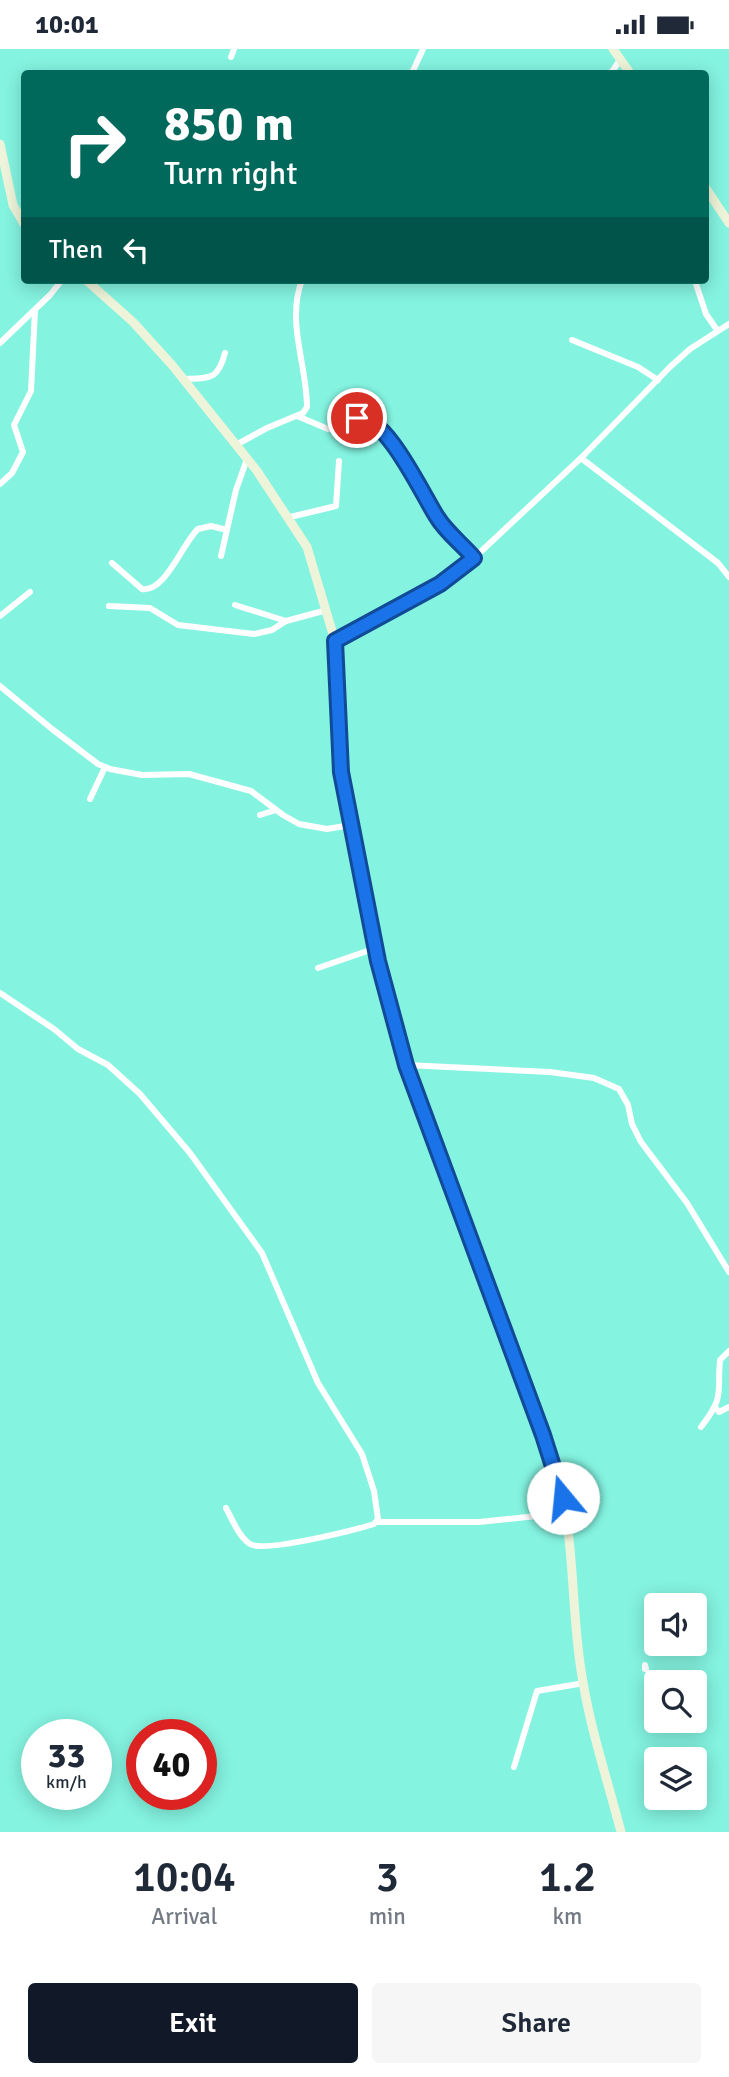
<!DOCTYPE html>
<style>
body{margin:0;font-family:Signika,sans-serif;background:#f6f6f7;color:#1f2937;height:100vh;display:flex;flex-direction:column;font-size:26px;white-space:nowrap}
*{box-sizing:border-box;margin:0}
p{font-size:23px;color:#747a83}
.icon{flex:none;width:38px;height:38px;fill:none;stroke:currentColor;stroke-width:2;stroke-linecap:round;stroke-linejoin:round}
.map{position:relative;height:1783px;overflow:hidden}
.side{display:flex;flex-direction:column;background:#fff;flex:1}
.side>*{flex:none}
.banner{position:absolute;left:21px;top:21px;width:688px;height:214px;border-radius:7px;box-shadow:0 4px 18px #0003;background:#00695c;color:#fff;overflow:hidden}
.controls{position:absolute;left:644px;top:1544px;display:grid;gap:14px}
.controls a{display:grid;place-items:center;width:63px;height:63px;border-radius:7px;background:#fff;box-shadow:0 4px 18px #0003;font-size:35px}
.speed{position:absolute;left:21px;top:1670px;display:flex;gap:14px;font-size:35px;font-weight:700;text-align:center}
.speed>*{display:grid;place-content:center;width:91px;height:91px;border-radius:50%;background:#fff;box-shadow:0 4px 18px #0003;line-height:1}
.speed small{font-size:18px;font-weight:400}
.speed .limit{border:10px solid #d22;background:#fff;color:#111}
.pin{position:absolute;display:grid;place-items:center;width:60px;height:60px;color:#fff;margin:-30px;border:4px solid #fff;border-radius:50%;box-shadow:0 2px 7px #0007}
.me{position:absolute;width:77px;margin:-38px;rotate:343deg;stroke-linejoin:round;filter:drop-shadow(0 0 5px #0008)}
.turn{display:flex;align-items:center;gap:24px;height:147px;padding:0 28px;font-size:32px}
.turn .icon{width:91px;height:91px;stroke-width:2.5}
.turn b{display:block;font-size:49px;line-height:60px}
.then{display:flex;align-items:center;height:66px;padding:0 28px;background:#0003;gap:14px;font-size:26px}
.eta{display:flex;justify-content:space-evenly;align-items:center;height:119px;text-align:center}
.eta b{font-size:42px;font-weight:600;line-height:49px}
.action{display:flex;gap:14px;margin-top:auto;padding:14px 28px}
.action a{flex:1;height:80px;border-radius:7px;background:#111827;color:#fff;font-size:28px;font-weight:600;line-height:80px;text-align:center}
.action a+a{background:#f6f6f7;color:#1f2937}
.status{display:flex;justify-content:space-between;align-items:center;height:49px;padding:0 35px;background:#fff;direction:ltr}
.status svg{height:19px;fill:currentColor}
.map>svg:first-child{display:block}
</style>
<div class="status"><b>10:01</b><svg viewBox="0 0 49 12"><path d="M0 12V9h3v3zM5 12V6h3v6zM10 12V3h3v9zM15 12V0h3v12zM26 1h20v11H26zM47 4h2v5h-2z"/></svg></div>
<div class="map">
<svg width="729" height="1783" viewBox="0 0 729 1783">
<rect width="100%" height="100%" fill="#84f3e0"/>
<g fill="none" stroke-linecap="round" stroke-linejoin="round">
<!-- street -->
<g stroke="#fff" stroke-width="6">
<path d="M231,8L234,0"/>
<path d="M412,24L423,0"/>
<path d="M611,24L620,11"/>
<path d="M696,235L706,265L717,281"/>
<path d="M572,291L638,318L658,331"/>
<path d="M0,294L50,246L62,231"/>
<path d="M184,330C210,329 218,331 225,304"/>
<path d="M297,367L328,380L361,368L372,372L393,395L418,432L436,468L474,509"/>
<path d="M236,396L267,379L303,364L307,358C307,316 286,273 302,231"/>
<path d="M581,409L718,514L729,528"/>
<path d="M0,435L12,424L23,403L14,376L31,342L35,261"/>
<path d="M290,468L336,457L339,412"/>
<path d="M221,507L236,441L247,410"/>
<path d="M112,514L142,540C165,544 182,495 198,480L211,477L227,481"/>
<path d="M235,556L286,572"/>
<path d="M109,557L150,559L178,576L254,585L272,581L286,572L327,561"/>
<path d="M0,567L30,543"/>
<path d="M335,592L440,535L474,509L581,409L670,318L690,300L729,275"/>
<path d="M0,637L52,680L98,715L110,720L142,726L189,725L251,742L283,766L299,775L327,780L351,776"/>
<path d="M90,750L105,718"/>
<path d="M260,766L276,761"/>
<path d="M318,919L376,899"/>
<path d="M0,944L54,980L78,1000L108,1016L140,1045L190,1104L262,1204L318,1334L362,1405L374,1442L378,1470L374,1475C355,1481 264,1504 250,1495C239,1488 232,1470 226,1459"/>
<path d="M406,1016L550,1023L594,1029L619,1040L628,1056L632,1075L641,1093L687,1154L729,1223"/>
<path d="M715,1358L719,1363L729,1358"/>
<path d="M701,1378C725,1347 717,1345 720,1311L729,1302"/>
<path d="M376,1473H479L566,1464"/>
<path d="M645,1620V1616L646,1620"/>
<path d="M514,1718L537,1642L584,1634"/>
</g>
<!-- secondary -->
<g stroke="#edf4d9" stroke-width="9">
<path d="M613,0L630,24"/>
<path d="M0,95L13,156L24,175"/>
<path d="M705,138L729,174"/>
<path d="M86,231L133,273L172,316L257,422L307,498L335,592L341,723L378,912L406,1016L476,1203L559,1434C575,1495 571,1558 581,1621C589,1676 607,1729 621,1783"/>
</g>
</g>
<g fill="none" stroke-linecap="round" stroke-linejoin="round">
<!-- route casing -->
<g stroke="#114b97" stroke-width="18">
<path id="route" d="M357,369C386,365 423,447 437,468C446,483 462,495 474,509L440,535L335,592L341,723L378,912L406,1016L543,1386L563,1449"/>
</g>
<!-- route -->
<use href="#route" stroke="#1a73e8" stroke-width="12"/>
</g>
</svg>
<div class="controls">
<a><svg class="icon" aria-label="sound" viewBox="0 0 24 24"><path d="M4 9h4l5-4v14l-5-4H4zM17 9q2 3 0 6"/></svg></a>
<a><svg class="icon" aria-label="search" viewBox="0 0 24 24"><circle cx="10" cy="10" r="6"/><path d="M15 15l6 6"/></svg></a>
<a><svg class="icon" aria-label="layers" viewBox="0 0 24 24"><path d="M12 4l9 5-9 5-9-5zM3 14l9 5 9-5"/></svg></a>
</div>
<div class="speed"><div>33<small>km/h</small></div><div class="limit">40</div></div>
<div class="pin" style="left:357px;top:369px;background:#d93025"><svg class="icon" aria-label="arrive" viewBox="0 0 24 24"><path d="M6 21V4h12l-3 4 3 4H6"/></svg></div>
<svg class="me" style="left:563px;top:1449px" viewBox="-20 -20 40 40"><circle r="19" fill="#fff"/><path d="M0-13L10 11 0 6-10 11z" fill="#1a73e8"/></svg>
<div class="banner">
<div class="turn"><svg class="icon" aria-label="right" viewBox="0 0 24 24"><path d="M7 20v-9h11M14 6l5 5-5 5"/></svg><div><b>850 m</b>Turn right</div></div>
<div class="then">Then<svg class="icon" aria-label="left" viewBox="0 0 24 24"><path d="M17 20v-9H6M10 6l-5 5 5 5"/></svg></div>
</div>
</div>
<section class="side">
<div class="eta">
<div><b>10:04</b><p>Arrival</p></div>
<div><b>3</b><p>min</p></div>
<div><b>1.2</b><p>km</p></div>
</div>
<div class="action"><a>Exit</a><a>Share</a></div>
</section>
